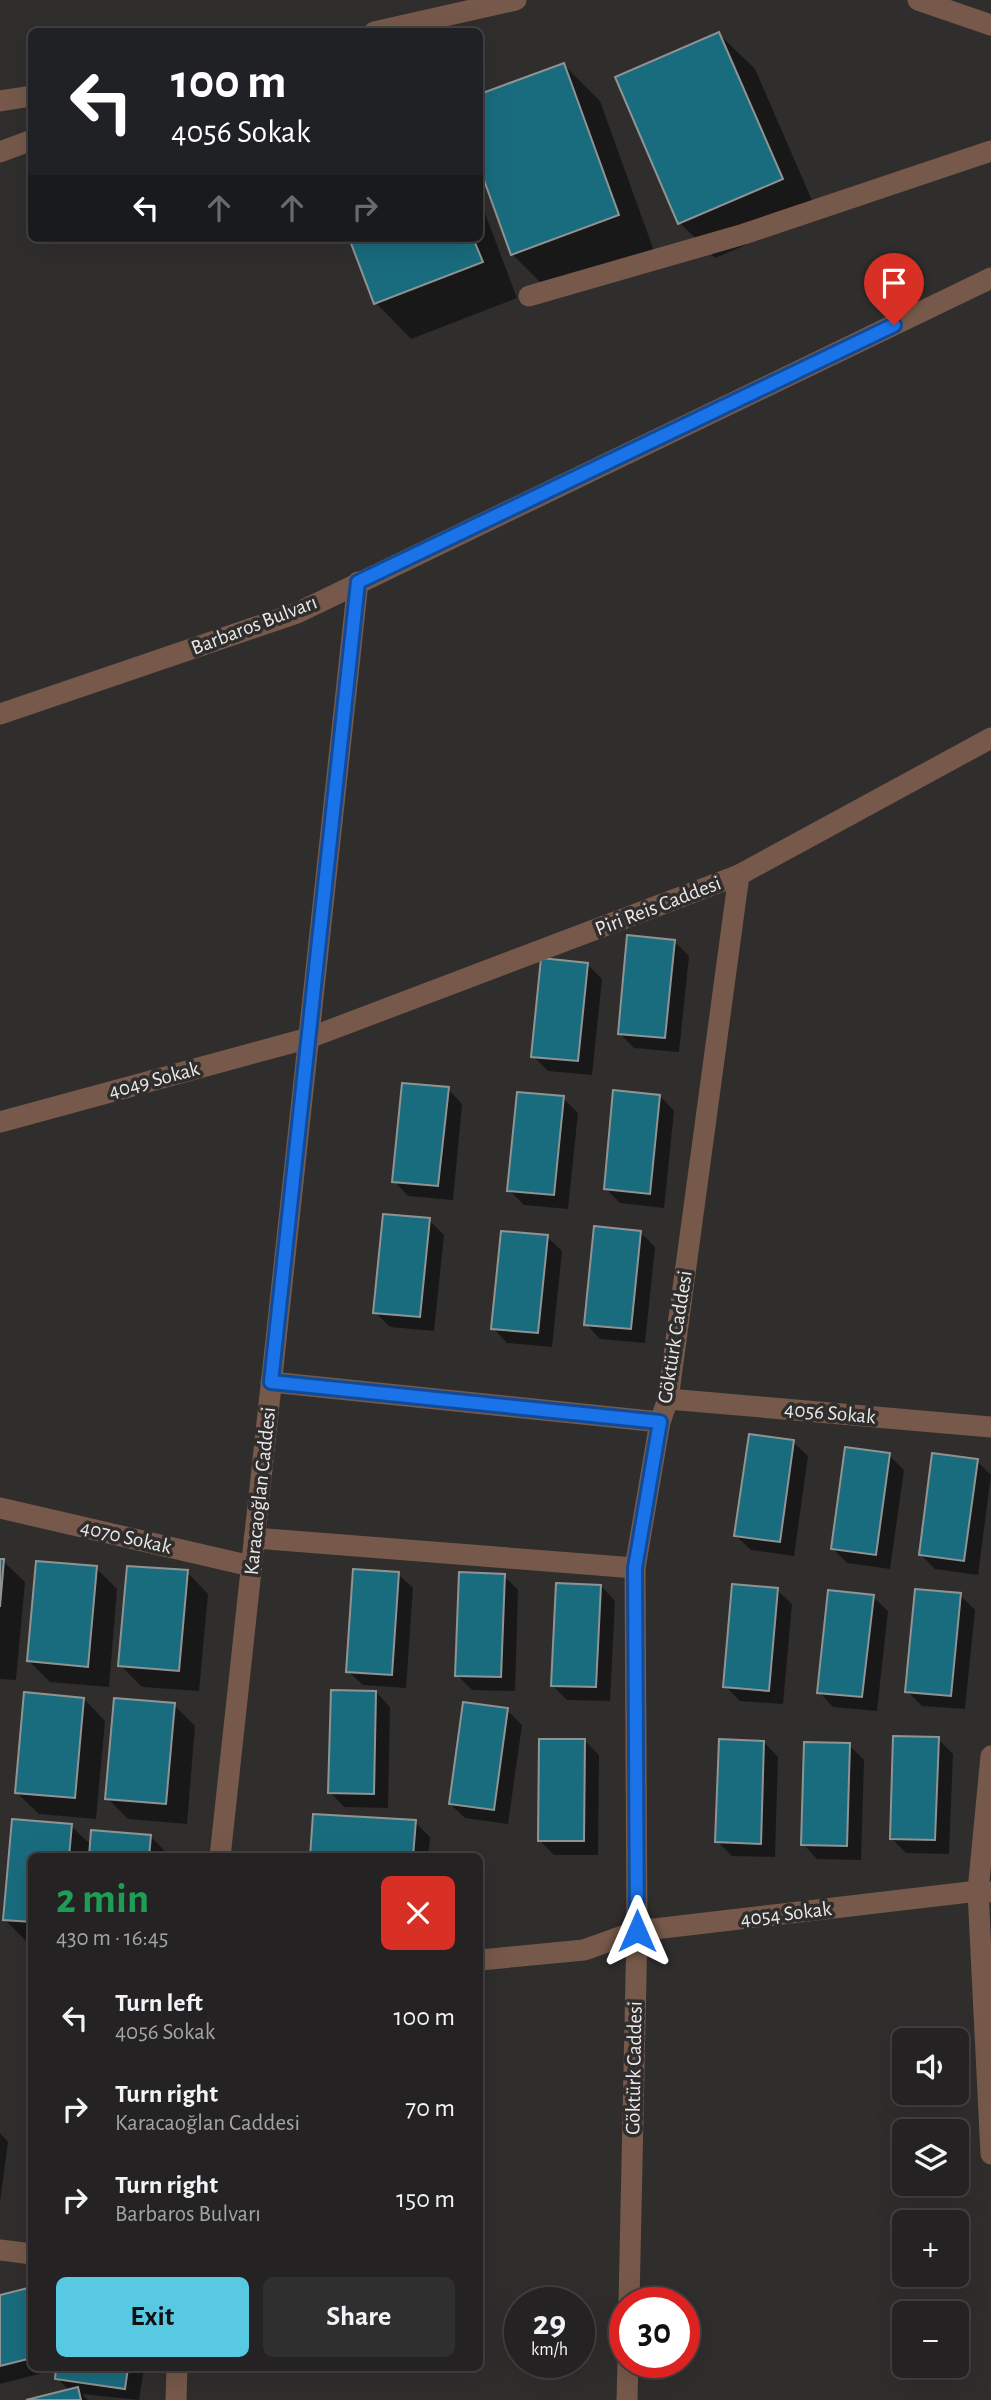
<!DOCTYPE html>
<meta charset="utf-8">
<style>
body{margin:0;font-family:"Alegreya Sans",sans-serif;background:#302f2f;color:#f1f3f6;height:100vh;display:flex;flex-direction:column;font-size:26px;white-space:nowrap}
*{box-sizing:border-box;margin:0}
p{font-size:23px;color:#a3a4a5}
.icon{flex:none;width:38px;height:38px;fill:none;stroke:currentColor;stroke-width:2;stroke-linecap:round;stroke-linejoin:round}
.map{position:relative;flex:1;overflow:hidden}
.drawer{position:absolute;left:28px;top:1853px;width:455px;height:518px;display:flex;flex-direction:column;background:#242222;border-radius:10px;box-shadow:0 7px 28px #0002,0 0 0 2px #413f40}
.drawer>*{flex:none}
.banner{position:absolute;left:28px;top:28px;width:455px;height:214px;border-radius:10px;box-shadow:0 7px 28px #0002,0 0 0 2px #413f40;background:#202124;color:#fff;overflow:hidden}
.tools{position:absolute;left:892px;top:2028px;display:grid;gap:14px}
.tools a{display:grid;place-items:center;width:77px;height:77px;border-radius:10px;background:#242222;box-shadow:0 7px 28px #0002,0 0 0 2px #413f40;font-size:35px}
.speed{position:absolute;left:504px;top:2287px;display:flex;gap:14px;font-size:35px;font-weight:700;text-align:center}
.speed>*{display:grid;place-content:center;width:91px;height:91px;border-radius:50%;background:#242222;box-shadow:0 7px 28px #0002,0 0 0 2px #413f40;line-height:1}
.speed small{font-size:18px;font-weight:400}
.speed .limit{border:10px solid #d22;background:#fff;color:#111}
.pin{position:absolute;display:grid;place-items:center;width:60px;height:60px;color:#fff;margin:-72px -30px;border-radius:50% 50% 50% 0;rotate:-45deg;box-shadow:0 0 7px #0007}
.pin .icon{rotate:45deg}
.me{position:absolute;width:77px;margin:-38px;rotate:0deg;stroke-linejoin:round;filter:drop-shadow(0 0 5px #0008)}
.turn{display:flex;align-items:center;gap:24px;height:147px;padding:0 28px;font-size:32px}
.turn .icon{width:91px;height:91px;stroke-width:2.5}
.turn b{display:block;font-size:49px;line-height:60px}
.lanes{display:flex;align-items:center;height:66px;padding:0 28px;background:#0003;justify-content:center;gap:35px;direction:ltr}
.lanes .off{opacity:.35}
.round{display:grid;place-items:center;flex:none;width:74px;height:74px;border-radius:10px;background:#302f2f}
.headline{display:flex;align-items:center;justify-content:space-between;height:119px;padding:0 28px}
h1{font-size:42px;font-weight:700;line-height:52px;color:#1e9e55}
.button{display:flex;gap:14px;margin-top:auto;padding:14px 28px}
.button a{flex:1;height:80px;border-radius:10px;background:#58c9e3;color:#111;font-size:28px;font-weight:700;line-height:80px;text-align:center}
.button a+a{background:#302f2f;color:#f1f3f6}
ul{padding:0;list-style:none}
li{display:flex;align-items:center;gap:21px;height:91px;padding:0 28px}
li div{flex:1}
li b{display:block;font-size:26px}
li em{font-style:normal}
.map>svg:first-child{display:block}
</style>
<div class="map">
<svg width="991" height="2400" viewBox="0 0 991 2400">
<rect width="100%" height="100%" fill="#302e2d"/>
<!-- shadow -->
<g fill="#0007">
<path d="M719,34L755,69L818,214L715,258L680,223Z"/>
<path d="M564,65L600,101L654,251L548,290L512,254L480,164V96Z"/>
<path d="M480,200L517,298L411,339L376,303L351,238H480Z"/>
<path d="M674,941L689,956L679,1052L634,1048L619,1033Z"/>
<path d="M587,964L602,979L592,1075L548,1071L533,1056Z"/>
<path d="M448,1089L462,1104L453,1200L408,1196L394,1181Z"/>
<path d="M660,1096L674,1111L664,1208L620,1203L605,1188Z"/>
<path d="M563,1098L578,1113L568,1209L524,1205L509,1190Z"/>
<path d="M429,1220L444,1235L434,1331L390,1327L375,1312Z"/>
<path d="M640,1232L655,1247L645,1343L600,1339L586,1324Z"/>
<path d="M547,1237L562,1251L552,1347L507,1343L493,1328Z"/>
<path d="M793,1442L808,1456L794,1556L751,1550L736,1536Z"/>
<path d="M889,1455L904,1470L890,1569L847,1563L832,1548Z"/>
<path d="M977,1461L991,1475L978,1575L935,1569L920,1554Z"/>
<path d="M0,1561H3L25,1582L16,1680L0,1679Z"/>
<path d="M96,1568L117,1589L109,1687L50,1682L29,1661Z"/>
<path d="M187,1572L208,1594L199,1691L142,1687L120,1665Z"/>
<path d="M398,1574L413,1588L406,1688L363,1685L348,1671Z"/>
<path d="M504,1576L518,1590L515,1691L472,1690L457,1675Z"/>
<path d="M601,1586L615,1601L610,1701L567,1700L552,1685Z"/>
<path d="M777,1590L792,1604L783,1704L740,1701L725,1686Z"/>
<path d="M960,1595L975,1610L965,1709L922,1706L907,1691Z"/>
<path d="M873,1597L888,1611L877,1711L833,1707L819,1692Z"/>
<path d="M376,1692L390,1707L388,1808L344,1807L330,1792Z"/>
<path d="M84,1699L105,1721L96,1819L39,1814L17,1793Z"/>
<path d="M174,1705L195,1726L187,1824L128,1819L107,1798Z"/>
<path d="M507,1710L522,1725L508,1824L465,1818L450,1804Z"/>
<path d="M938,1739L953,1754L949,1854L906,1853L891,1838Z"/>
<path d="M584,1740L599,1755L598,1855H554L540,1841Z"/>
<path d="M764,1742L778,1757L775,1857L732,1856L717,1841Z"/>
<path d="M849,1745L864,1760L861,1860L817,1859L803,1844Z"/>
<path d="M14,1821L71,1826L91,1845L151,1837L171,1857H32V1941H26L4,1919Z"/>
<path d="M415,1822L430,1837L428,1857H312Z"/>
<path d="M0,2133L8,2142L0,2202Z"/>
<path d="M32,2290V2368H144L139,2400L82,2394L88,2400H34L70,2391L57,2378L58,2369L0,2384V2297Z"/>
</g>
<!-- building -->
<g fill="#196c7e" stroke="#909394" stroke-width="2">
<path d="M719,32L783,179L678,224L615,77Z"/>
<path d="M564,63L619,215L511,255L480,169V94Z"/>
<path d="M349,238H473L483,262L374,304Z"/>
<path d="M627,935L675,940L665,1038L618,1034Z"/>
<path d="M541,958L588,963L578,1061L531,1057Z"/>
<path d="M402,1083L449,1087L438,1186L392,1182Z"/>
<path d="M613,1090L660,1095L650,1194L604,1189Z"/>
<path d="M517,1092L564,1096L554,1195L507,1191Z"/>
<path d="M383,1214L430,1218L420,1317L373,1313Z"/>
<path d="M594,1226L641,1231L631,1329L584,1325Z"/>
<path d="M501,1231L548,1235L538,1333L491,1329Z"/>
<path d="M749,1434L794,1440L780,1542L734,1536Z"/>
<path d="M845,1447L890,1453L876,1555L831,1549Z"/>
<path d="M932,1453L978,1459L964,1561L919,1555Z"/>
<path d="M0,1559H4L0,1607Z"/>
<path d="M36,1561L97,1566L88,1667L27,1661Z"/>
<path d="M127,1566L188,1570L179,1671L118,1666Z"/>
<path d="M353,1569L399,1572L392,1675L346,1672Z"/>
<path d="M459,1572L505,1574L501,1677L455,1676Z"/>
<path d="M556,1583L601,1585L596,1687L551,1686Z"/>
<path d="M732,1584L778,1588L769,1691L723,1687Z"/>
<path d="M915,1589L961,1593L951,1696L905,1692Z"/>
<path d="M828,1590L874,1595L862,1697L817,1693Z"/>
<path d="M331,1690L376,1691L374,1794L328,1793Z"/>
<path d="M24,1692L84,1698L75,1798L15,1793Z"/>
<path d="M114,1698L175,1703L166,1804L105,1799Z"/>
<path d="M463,1702L508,1708L494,1810L449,1804Z"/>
<path d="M893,1736L939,1737L935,1840L890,1839Z"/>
<path d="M539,1739H585L584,1841H538Z"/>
<path d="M719,1739L764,1741L761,1844L715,1842Z"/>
<path d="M804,1742L850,1743L847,1846L801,1845Z"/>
<path d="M313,1814L416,1820L413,1857H310Z"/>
<path d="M12,1819L72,1824L69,1857H32V1922L3,1920Z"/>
<path d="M91,1830L151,1835L149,1857H89Z"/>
<path d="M32,2287V2358L0,2366V2295Z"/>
<path d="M56,2368H128L125,2389L55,2379Z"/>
<path d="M78,2387L81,2400H26Z"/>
</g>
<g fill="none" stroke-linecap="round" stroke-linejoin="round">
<!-- minor -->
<g stroke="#76594a" stroke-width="21">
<path d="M918,0L991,25"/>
<path d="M374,32L516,0"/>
<path d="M0,101L32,96"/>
<path d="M0,152L32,140"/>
<path d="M529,296L744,234L991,151"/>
<path d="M0,714L297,613L991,278"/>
<path d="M0,1122L309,1038L739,875L991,738"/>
<path d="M271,1382L660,1422"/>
<path d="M668,1399L991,1427"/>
<path d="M0,1508L251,1566"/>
<path d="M254,1538L635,1568"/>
<path d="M991,1756L978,1891L991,2154"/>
<path d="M220,1857L358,582"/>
<path d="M480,1960L584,1950L637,1931L978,1891L991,1892"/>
<path d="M0,2250L32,2254"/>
<path d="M629,2303L637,1931L635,1568L660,1422L668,1399L739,875"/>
<path d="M176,2400L177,2368"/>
<path d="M627,2400L628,2362"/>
</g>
</g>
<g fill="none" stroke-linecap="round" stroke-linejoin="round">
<!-- route casing -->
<g stroke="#114b97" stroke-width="18">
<path id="route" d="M637,1931L635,1568L660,1422L271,1382L358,582L894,325"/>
</g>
<!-- route -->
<use href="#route" stroke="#1a73e8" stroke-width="12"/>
</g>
<g text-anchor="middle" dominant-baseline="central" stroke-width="7" stroke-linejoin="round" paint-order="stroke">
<!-- street labels -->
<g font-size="21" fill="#ebe9e9" stroke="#302e2d">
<text transform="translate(254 625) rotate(-21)">Barbaros Bulvarı</text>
<text transform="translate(658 906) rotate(-21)">Piri Reis Caddesi</text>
<text transform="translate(154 1080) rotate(-15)">4049 Sokak</text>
<text transform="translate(675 1337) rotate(-81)">Göktürk Caddesi</text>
<text transform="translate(830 1413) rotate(5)">4056 Sokak</text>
<text transform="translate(260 1491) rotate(-84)">Karacaoğlan Caddesi</text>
<text transform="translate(126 1537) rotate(13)">4070 Sokak</text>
<text transform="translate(786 1914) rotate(-7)">4054 Sokak</text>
<text transform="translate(634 2068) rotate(-89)">Göktürk Caddesi</text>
</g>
</g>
</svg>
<div class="tools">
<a><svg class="icon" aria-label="sound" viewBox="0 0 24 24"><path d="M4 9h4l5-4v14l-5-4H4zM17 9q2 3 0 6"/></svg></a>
<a><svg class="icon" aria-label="layers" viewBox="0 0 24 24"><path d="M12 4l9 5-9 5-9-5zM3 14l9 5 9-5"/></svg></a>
<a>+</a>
<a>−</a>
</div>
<div class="speed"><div>29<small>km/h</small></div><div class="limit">30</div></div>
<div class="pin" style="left:894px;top:325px;background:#d93025"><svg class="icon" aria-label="arrive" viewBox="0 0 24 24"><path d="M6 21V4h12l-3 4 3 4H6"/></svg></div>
<svg class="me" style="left:637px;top:1931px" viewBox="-20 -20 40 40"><path d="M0-17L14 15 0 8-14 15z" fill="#1a73e8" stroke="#fff" stroke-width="4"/></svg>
<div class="banner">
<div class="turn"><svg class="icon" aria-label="left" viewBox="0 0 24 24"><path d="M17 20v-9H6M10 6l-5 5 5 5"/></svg><div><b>100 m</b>4056 Sokak</div></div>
<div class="lanes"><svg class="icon" aria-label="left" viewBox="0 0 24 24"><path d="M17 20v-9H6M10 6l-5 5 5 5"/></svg><svg class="icon off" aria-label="ahead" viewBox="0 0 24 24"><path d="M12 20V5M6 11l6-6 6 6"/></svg><svg class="icon off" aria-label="ahead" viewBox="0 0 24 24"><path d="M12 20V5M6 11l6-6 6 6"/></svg><svg class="icon off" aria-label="right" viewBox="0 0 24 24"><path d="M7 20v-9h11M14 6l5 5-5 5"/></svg></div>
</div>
<section class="drawer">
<div class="headline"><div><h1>2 min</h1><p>430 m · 16:45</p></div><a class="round" style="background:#d93025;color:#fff"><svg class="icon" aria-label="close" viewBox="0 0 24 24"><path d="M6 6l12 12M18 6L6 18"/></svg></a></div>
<ul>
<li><svg class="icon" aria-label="left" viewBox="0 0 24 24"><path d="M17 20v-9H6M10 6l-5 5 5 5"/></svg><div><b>Turn left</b><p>4056 Sokak</p></div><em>100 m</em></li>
<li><svg class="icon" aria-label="right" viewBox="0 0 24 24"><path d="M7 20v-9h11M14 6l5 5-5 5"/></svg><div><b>Turn right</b><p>Karacaoğlan Caddesi</p></div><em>70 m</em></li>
<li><svg class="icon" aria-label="right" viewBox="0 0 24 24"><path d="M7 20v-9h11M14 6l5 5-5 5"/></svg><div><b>Turn right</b><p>Barbaros Bulvarı</p></div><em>150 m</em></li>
</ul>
<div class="button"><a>Exit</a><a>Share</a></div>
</section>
</div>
